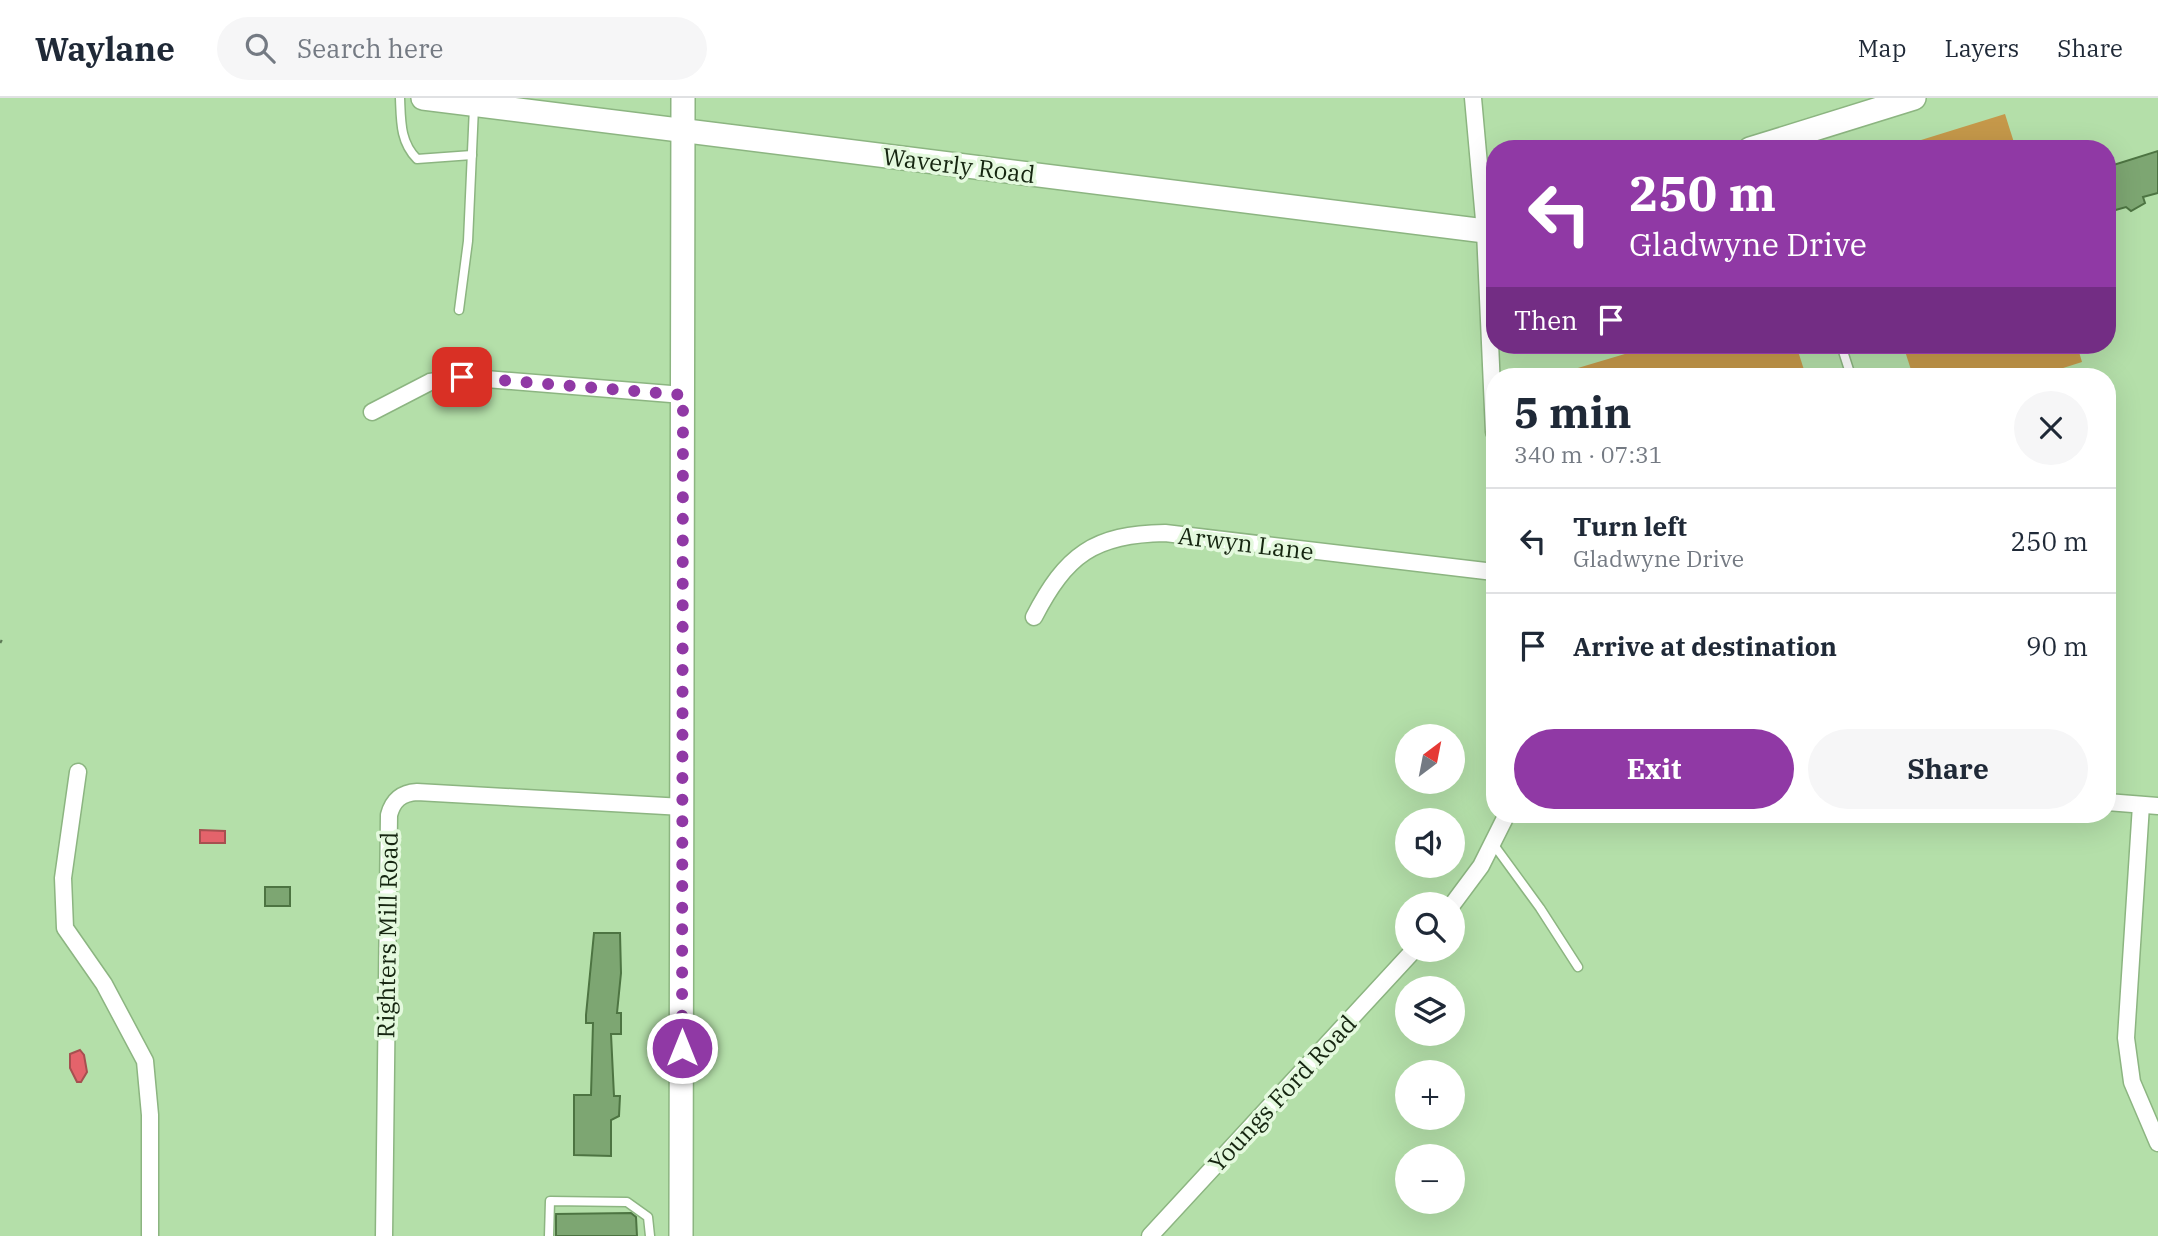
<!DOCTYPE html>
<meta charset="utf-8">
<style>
body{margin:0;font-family:"IBM Plex Serif",serif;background:#f6f6f7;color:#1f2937;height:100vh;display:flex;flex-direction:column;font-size:26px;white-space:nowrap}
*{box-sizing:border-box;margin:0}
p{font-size:23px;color:#747a83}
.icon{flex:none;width:38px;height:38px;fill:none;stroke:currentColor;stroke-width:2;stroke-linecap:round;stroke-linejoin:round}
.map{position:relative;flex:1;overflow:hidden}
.sheet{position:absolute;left:1486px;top:270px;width:630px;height:455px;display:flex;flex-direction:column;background:#fff;border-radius:28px;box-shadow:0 7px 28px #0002}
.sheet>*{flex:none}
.banner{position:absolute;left:1486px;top:42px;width:630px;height:214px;border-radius:28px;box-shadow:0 7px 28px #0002;background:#9039a5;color:#fff;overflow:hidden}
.needle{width:46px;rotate:32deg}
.fabs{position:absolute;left:1395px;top:626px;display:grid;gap:14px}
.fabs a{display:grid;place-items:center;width:70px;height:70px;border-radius:50%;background:#fff;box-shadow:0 7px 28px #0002;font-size:35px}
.pin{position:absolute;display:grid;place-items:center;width:60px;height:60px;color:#fff;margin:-30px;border-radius:14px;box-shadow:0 4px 10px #0006}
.me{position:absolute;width:77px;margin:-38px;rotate:0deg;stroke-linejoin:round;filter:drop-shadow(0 0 5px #0008)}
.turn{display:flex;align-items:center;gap:24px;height:147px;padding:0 28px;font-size:32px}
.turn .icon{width:91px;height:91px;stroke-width:2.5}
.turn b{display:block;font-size:49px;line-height:60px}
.then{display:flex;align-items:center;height:66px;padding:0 28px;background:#0003;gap:14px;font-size:26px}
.round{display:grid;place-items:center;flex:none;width:74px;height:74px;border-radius:37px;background:#f6f6f7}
.headline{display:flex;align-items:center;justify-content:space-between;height:119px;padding:0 28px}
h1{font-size:42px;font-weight:700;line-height:52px}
.cta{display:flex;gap:14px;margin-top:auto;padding:14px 28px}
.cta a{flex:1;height:80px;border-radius:42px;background:#9039a5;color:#fff;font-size:28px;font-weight:700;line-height:80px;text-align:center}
.cta a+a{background:#f6f6f7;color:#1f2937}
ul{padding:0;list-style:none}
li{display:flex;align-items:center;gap:21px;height:105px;padding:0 28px;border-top:2px solid #e0e1e3}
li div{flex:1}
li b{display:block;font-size:26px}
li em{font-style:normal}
header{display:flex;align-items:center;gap:42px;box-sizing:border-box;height:98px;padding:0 35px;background:#fff;border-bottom:2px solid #e0e1e3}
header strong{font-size:33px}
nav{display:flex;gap:38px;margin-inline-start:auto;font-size:24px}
.search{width:490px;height:63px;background:#f6f6f7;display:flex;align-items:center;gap:18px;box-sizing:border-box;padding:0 24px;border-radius:38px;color:#747a83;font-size:26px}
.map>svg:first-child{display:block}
</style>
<header>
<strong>Waylane</strong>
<div class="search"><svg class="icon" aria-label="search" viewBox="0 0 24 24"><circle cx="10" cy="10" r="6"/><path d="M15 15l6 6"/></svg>Search here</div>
<nav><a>Map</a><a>Layers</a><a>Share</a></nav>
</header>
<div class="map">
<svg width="2158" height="1138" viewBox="0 0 2158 1138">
<rect width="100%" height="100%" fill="#b4dfa9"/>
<!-- green -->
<g fill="#c5984a">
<path d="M2005,16L2016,51H1892Z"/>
<path d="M1655,247H1796L1806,278H1551Z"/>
<path d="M1903,247H2077L2082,264L2038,278H1913Z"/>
</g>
<!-- water -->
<g fill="#e4636b" stroke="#a65050" stroke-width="2">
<path d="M200,732L225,733V745H200Z"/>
<path d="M80,952L84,957L87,974L81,984H77L70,970V956Z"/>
</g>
<!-- building -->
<g fill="#7da672" stroke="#4d7442" stroke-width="2">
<path d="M2158,53V95L2143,99L2145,105L2131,113L2126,109L2112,113L2107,102V69Z"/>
<rect x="265" y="789" width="25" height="19"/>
<path d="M594,835H620L621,875L617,915H621V936H611L614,998H620L619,1018L611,1022V1058L574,1057V997H591L593,925H586V917Z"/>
<path d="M631,1115L636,1119L637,1138H556V1116Z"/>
</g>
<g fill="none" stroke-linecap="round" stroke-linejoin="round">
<!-- lane casing -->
<g stroke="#8cb581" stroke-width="11">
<g id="lane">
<path d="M400,0C401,23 400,44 417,61L472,57"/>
<path d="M459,212L468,143L474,9"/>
<path d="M1841,247L1851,278"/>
<path d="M1494,747L1540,810L1578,869"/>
<path d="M549,1138L550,1103L627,1104L648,1119L650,1138"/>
</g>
</g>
<!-- street casing -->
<g stroke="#8cb581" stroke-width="19">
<g id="street">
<path d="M1473,0L1485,133L1494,334"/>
<path d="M372,314L430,284L462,279L683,297"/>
<path d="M1034,519C1066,457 1094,436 1165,435L1494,474"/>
<path d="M78,674L63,780L65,830L104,886L145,963L150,1017V1138"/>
<path d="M2107,704L2158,708"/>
<path d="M2141,707L2126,940L2132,984L2158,1045"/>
<path d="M1452,807L1481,768L1507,716"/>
<path d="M384,1138L389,717C393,702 401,695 417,694L683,709"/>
<path d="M1150,1138L1414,852"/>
</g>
</g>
<!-- secondary casing -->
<g stroke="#8cb581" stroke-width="26">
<g id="secondary">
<path d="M423,0L1485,133L1494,130"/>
<path d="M1750,51L1914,0"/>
<path d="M681,1138L683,0"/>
</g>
</g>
<!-- path -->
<path stroke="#5e7b57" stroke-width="3.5" stroke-dasharray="3.5 3.5" stroke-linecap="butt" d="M0,543L2,544"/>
<!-- lane -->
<use href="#lane" stroke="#fff" stroke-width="8"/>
<!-- street -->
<use href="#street" stroke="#fff" stroke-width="16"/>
<!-- secondary -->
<use href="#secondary" stroke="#fff" stroke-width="23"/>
</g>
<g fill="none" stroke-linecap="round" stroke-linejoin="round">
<!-- route -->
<path stroke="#9039a5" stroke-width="12" stroke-dasharray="0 21.6" d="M462,279L683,297L682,950"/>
</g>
<g text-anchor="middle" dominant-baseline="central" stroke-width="7" stroke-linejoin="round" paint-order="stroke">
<!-- street labels -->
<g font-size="24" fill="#152510" stroke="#e4f9de">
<text transform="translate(959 67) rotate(7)">Waverly Road</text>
<text transform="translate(1246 445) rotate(7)">Arwyn Lane</text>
<text transform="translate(387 837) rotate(-89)">Righters Mill Road</text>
<text transform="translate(1282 995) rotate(-47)">Youngs Ford Road</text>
</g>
</g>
</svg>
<div class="fabs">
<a><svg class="needle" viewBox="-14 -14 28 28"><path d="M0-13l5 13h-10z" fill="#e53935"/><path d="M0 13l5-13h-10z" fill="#747a83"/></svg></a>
<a><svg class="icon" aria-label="sound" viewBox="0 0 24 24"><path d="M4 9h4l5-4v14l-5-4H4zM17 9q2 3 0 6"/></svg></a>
<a><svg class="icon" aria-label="search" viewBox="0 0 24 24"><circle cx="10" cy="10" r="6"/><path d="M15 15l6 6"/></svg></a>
<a><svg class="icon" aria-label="layers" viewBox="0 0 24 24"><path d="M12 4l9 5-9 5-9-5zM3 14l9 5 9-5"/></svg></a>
<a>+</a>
<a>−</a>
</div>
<div class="pin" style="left:462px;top:279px;background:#d93025"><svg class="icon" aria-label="arrive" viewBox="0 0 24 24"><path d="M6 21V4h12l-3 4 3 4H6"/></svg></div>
<svg class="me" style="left:682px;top:950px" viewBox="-20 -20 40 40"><circle r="17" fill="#9039a5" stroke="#fff" stroke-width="3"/><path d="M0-11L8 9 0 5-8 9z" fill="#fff"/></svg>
<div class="banner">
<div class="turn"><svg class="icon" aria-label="left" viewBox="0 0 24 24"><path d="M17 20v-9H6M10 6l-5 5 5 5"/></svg><div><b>250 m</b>Gladwyne Drive</div></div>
<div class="then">Then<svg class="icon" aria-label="arrive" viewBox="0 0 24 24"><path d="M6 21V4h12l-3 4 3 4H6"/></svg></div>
</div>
<section class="sheet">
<div class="headline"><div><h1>5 min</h1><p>340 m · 07:31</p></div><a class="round"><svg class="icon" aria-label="close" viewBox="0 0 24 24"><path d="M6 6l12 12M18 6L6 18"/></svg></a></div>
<ul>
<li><svg class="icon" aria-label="left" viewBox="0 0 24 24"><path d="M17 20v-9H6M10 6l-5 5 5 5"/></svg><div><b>Turn left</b><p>Gladwyne Drive</p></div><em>250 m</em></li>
<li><svg class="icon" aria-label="arrive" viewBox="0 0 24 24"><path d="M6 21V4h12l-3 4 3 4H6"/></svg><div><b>Arrive at destination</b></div><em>90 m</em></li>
</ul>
<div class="cta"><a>Exit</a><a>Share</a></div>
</section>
</div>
